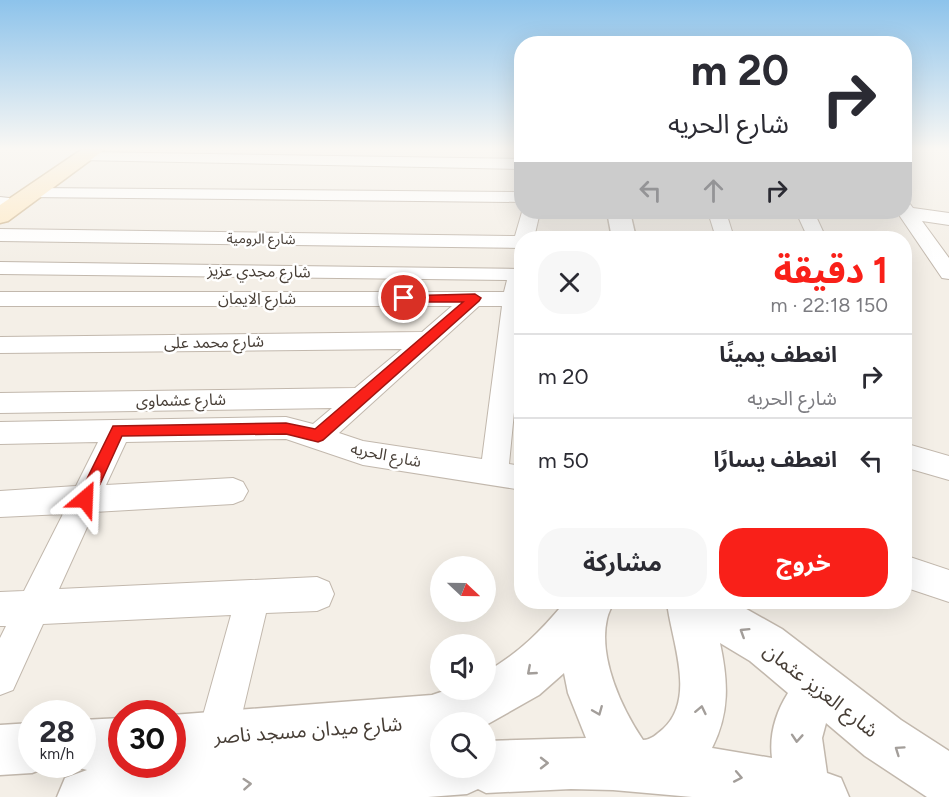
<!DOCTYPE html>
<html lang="ar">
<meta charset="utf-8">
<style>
body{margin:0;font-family:Figtree,"Noto Sans Arabic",sans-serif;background:#f7f7f7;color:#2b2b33;direction:rtl;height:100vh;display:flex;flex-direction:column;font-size:22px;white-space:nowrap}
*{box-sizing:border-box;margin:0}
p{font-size:20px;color:#7c7c81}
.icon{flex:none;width:33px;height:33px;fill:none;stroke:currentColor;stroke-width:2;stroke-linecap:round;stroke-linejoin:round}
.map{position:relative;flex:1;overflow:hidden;direction:ltr}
.side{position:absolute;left:514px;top:231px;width:398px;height:378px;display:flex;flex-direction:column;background:#fff;border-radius:24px;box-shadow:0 6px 24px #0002;direction:rtl}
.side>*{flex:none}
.top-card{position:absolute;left:514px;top:36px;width:398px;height:183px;border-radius:24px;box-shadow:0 6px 24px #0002;direction:rtl;background:#fff;color:#2b2b33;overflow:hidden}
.needle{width:39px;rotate:112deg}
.controls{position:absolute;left:430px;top:556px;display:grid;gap:12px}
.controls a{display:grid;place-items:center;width:66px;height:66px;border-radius:50%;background:#fff;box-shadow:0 6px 24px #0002;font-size:30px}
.speed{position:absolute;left:18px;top:700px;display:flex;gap:12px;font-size:30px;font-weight:700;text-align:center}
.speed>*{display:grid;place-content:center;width:78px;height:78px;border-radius:50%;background:#fff;box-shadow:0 6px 24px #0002;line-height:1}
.speed small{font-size:15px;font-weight:400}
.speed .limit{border:9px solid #d22;background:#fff;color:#111}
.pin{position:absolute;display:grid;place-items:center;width:51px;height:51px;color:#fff;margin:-26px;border:3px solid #fff;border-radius:50%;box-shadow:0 2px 6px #0007}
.me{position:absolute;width:66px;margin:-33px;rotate:26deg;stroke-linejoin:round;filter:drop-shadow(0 0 4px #0008)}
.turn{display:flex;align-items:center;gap:21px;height:126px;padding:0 24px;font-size:27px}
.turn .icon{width:78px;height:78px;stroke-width:2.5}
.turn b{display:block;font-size:42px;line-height:51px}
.lanes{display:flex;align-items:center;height:57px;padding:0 24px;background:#0003;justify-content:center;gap:30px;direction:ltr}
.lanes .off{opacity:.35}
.round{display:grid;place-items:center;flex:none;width:63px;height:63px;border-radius:24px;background:#f7f7f7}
.overview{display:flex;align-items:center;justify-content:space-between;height:102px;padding:0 24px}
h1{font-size:36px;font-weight:700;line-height:45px;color:#f92019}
.action{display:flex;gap:12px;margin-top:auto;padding:12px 24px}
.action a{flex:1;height:69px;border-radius:24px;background:#f92019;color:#fff;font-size:24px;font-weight:700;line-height:69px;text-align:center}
.action a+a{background:#f7f7f7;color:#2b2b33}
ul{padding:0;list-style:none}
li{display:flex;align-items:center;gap:18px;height:84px;padding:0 24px;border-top:2px solid #e1e1e2}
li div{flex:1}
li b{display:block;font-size:22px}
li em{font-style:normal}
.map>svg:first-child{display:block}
</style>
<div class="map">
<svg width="949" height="797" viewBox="0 0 949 797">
<rect width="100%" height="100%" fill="#f4efe7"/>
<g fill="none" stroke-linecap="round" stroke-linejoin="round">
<!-- minor casing -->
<g stroke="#c2b8ad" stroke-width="2">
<g id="minor">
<path d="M85,152L522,159V169L79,160L77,157Z"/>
<path d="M33,188L522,192V202L27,197L24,193L27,189Z"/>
<path d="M0,197L9,198L12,202L9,206L0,207Z"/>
<path d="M904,203L910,204L913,208L949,213V225L922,221L949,258V279L942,278L897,212H904Z"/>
<path d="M522,212H540L534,238H522V248L0,241V229L515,236Z"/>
<path d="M708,212H726L734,238H716Z"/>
<path d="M796,212H814L826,238H808Z"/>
<path d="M0,262L522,269V329L509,464L522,466V490L363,465L286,439L126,442L106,485L233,478L243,482L248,491L243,500L233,504L94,512L59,589L317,577L329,582L334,594L329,606L317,611L266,613L235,744L229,758L215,764L201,758L195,744L231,615L43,624L13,690L0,695V638L6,626H0V592L24,591L63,514L0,517V491L76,486L98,442L0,444V422L286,417L313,424L332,408L0,413V393L355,388L402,349L0,353V337L422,332L452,306H0V292H504L507,280L0,274ZM479,306H502L482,459L363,441L339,433Z"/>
<path d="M904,443L949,456V480L904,467Z"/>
<path d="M904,555L949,570V602L904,587Z"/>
</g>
</g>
<!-- tertiary casing -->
<g stroke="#c2b8ad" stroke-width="3">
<g id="tertiary">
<path d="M607,212H630L636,238H612Z"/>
<path d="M565,602H613C612,607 608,613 607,619C598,658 622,709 643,740C651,740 657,734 663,729C697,698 671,640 667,602H734L782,629L901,720L949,751V797H927L865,756L826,723L822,738L827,773L841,778L849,797H692L613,790L571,789L486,793L478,789L467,794L428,797H57L65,778L87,770L69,765H82V720L122,718V765H130L124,767L172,765V715L432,695L447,690H486V672C519,653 541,631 565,602ZM720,643L750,661L788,693C776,712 769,735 772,758L712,748C730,712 728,681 720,643ZM564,673L568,693L586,738L486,741V768H441V744L432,745L441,741V723L486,725L539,695Z"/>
<path d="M32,723V765L50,766L32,773L0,775V725Z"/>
</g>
</g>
<!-- secondary casing -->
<g stroke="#d3bc98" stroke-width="3">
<path id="secondary" d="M81,150H104L8,221L0,223V205Z"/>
</g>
<!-- minor -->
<use href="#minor" fill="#fff" fill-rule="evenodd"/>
<!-- tertiary -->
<use href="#tertiary" fill="#fff" fill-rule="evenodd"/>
<!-- secondary -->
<use href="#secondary" fill="#feeac7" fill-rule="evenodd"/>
</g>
<!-- one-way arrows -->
<defs><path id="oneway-chevron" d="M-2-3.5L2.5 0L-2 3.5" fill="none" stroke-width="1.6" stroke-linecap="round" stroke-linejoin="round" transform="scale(1.5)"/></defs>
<g stroke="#a39e9a">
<use href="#oneway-chevron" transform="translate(744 632) rotate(-148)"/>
<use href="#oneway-chevron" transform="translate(531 671) rotate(139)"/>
<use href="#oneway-chevron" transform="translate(701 710) rotate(-78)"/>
<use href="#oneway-chevron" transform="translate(598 711) rotate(68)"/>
<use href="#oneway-chevron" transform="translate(797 738) rotate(94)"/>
<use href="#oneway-chevron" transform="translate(899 750) rotate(-145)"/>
<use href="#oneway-chevron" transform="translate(544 763)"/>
<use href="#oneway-chevron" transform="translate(738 777) rotate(11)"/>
<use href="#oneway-chevron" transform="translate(247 784) rotate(-4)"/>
</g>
<!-- sky -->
<linearGradient id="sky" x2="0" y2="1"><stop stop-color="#8dc3eb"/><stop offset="0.57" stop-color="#faf8f4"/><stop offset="1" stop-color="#faf8f4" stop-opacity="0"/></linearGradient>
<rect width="949" height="261" fill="url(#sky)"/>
<!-- route -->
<path fill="#f92019" stroke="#a21510" stroke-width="1.5" d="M475,294L481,298L479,301L323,440L318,442L286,434L122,436L91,504L85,506L80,504L77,499L113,426L286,423L315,429L463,302H404L400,301V296Z"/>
<g text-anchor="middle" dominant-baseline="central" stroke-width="5" stroke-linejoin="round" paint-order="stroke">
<!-- far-street labels -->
<g font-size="14" fill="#473e36" stroke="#fff">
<text transform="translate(261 239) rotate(1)">شارع الرومية</text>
</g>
<!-- street labels -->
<g font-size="16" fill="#473e36" stroke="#fff">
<text transform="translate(259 271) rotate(1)">شارع مجدي عزيز</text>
<text x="257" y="298">شارع الايمان</text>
<text transform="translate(214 342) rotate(-1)">شارع محمد على</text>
<text transform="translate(181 400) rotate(-1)">شارع عشماوى</text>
<text transform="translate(386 455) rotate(11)">شارع الحريه</text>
</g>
<!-- near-street labels -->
<g font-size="20" fill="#473e36" stroke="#fff">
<text transform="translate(821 690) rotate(38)">شارع العزيز عثمان</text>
<text transform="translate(308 730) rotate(-4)">شارع ميدان مسجد ناصر</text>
</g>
</g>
</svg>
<div class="controls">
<a><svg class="needle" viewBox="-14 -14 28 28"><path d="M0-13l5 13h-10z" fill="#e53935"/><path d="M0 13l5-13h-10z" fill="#7c7c81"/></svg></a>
<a><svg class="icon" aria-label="sound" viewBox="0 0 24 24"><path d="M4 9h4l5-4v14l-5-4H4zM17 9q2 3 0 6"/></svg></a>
<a><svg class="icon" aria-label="search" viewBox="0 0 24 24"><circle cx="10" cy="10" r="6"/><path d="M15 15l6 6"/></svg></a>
</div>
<div class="speed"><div>28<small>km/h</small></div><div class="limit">30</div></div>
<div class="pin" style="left:404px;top:298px;background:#d93025"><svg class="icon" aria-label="arrive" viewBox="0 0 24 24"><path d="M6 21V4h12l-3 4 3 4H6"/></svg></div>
<svg class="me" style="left:85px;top:499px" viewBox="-20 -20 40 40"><path d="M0-17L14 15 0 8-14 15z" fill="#f92019" stroke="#fff" stroke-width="4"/></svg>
<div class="top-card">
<div class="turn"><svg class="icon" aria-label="right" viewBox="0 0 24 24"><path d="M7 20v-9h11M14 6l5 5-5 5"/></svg><div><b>20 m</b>شارع الحريه</div></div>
<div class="lanes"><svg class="icon off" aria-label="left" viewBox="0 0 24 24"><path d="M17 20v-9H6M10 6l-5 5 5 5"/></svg><svg class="icon off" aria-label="ahead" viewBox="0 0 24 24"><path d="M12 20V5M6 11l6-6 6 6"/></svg><svg class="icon" aria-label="right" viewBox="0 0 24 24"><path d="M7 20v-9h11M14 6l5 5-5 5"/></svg></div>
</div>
<section class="side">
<div class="overview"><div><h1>1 دقيقة</h1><p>150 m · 22:18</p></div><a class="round"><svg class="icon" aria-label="close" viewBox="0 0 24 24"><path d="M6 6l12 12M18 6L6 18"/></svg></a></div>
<ul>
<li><svg class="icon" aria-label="right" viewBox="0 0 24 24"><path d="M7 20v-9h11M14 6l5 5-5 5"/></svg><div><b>انعطف يمينًا</b><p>شارع الحريه</p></div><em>20 m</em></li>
<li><svg class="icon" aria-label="left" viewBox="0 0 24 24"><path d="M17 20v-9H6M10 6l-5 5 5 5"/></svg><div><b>انعطف يسارًا</b></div><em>50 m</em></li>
</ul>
<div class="action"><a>خروج</a><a>مشاركة</a></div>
</section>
</div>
